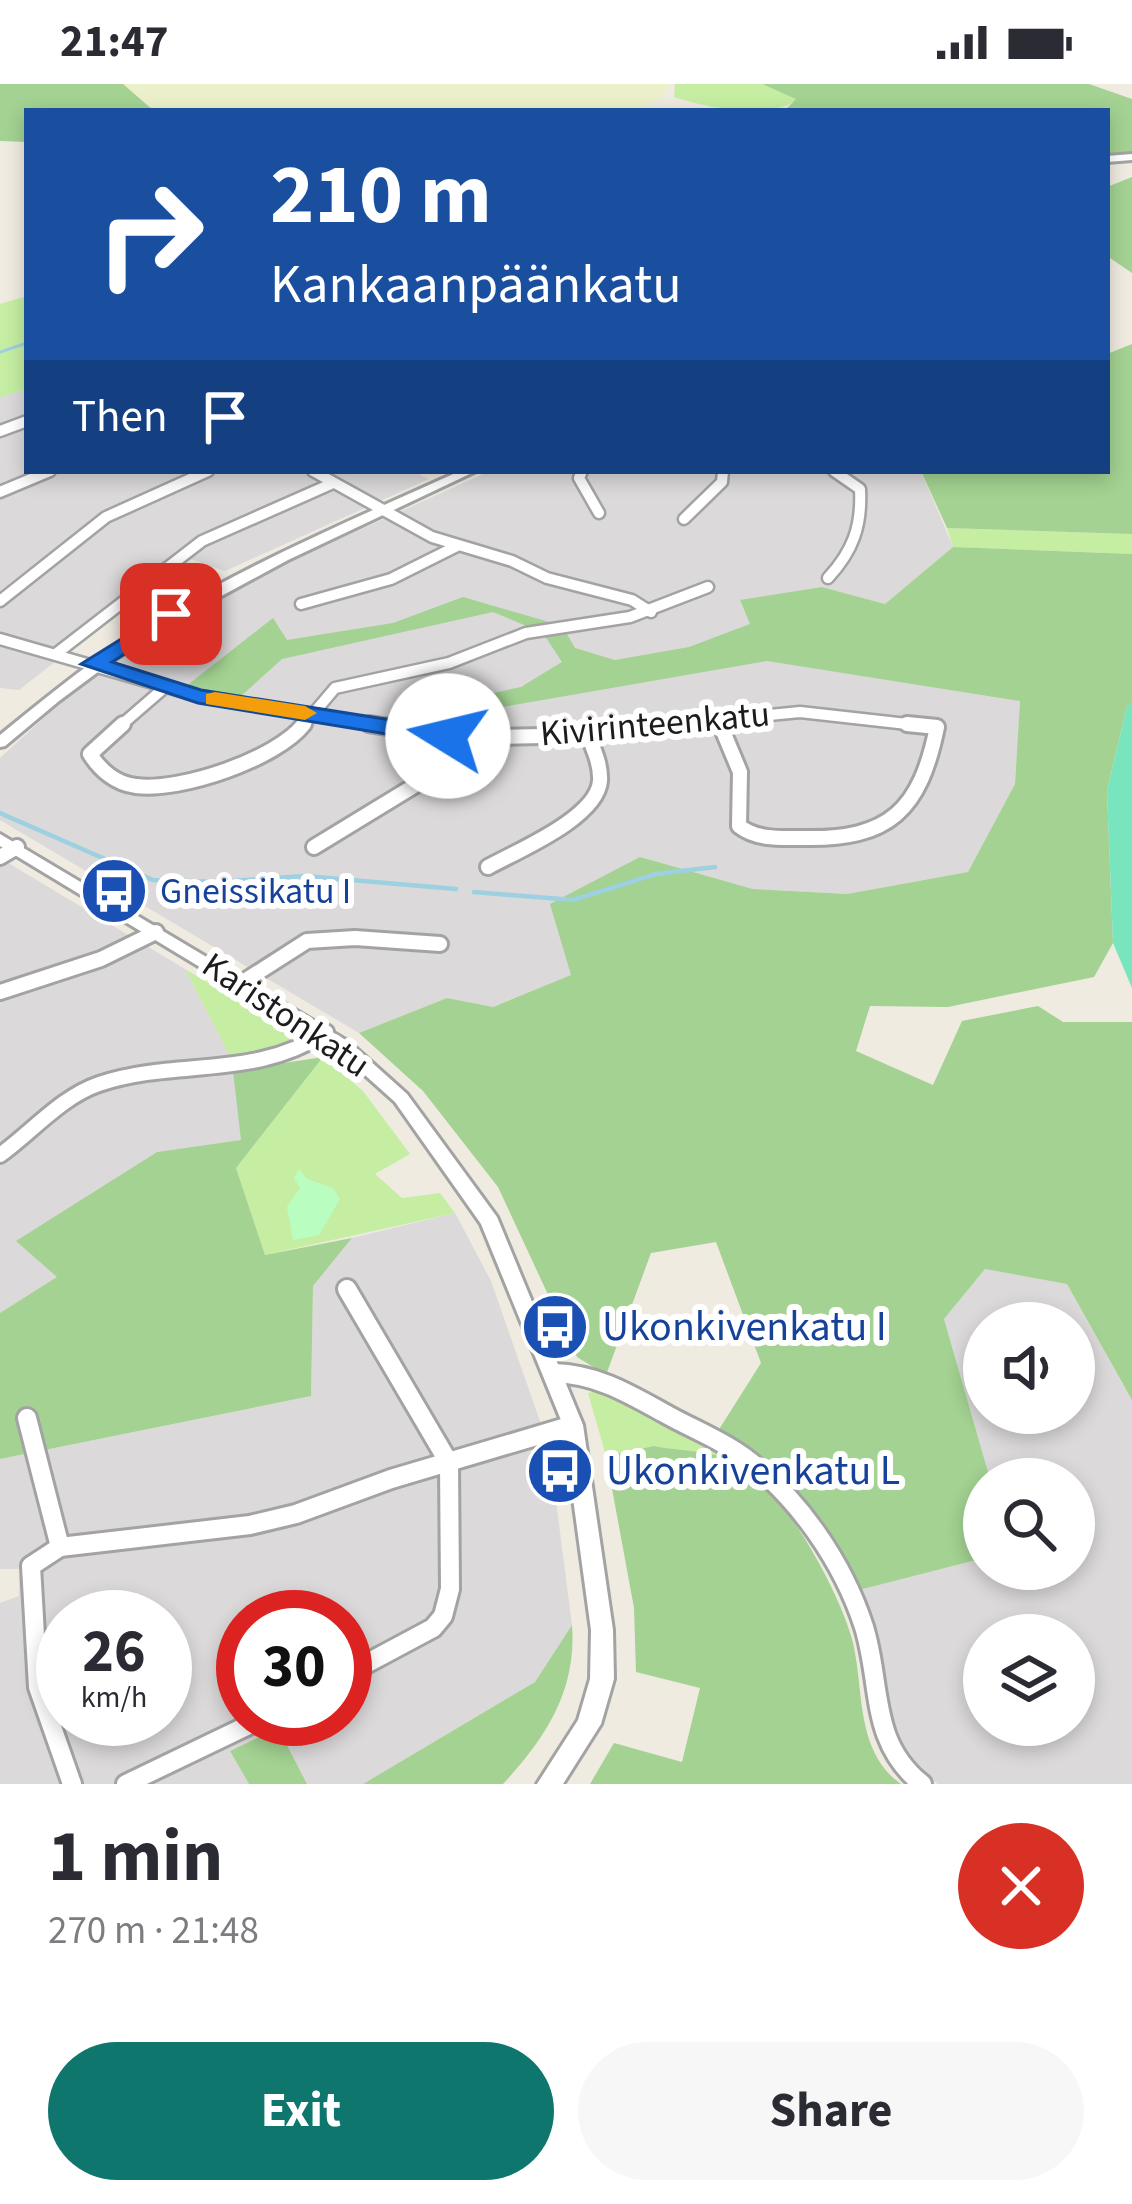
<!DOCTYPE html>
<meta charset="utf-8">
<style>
body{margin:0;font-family:"Source Sans 3",sans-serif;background:#f7f7f7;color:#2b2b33;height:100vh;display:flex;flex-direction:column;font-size:45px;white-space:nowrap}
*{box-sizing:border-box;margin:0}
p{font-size:39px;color:#7c7c81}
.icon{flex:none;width:66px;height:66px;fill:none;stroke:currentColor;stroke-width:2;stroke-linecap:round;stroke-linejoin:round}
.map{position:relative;height:1700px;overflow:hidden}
.drawer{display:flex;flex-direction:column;background:#fff;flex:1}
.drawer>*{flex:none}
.top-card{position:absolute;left:24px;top:24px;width:1086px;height:366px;border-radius:0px;box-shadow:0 6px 18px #0003;background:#1a4fa0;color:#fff;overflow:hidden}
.fabs{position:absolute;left:963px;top:1218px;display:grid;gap:24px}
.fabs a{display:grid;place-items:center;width:132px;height:132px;border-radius:50%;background:#fff;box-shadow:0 6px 18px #0003;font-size:60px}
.speed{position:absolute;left:36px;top:1506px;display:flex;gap:24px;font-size:60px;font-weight:700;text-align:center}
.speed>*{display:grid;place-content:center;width:156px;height:156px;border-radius:50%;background:#fff;box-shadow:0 6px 18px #0003;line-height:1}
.speed small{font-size:30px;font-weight:400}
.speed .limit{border:18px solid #d22;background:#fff;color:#111}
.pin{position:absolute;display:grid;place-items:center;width:102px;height:102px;color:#fff;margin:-51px;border-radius:24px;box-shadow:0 6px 18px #0006}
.me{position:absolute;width:132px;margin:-66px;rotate:279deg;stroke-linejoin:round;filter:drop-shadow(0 0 9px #0008)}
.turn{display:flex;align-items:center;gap:42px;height:252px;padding:0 48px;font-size:54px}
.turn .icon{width:156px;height:156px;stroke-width:2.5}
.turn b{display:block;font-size:84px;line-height:102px}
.then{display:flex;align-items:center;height:114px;padding:0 48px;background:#0003;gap:24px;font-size:45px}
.round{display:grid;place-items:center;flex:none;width:126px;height:126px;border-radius:63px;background:#f7f7f7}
.summary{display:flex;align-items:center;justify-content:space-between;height:204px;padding:0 48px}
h1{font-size:72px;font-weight:700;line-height:90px}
.cta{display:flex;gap:24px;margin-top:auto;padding:24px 48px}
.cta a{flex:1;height:138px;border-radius:72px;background:#0f766e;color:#fff;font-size:48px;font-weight:700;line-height:138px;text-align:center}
.cta a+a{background:#f7f7f7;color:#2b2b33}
.status{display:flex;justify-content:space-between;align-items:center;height:84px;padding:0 60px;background:#fff;direction:ltr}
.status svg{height:33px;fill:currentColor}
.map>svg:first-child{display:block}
</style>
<div class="status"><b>21:47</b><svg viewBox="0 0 49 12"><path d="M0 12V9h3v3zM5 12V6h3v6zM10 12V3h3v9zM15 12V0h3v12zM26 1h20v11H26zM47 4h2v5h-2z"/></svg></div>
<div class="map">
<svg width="1132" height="1700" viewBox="0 0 1132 1700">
<rect width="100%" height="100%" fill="#efebe1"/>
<!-- residential -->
<g fill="#dbd9d9" fill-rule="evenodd">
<path d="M27,305V387H412L429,395L225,487L188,474L19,606L0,604V313Z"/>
<path d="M490,387H921L953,463L885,520L822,503L740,517L768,577L1020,616L1015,700L968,788L847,810L753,805L640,773L572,891L492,923L447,914L359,949L0,736V674L86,595L143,556L235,502Z"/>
<path d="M0,774L185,885L232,976L242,1056L157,1068L17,1157L58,1193L0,1229Z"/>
<path d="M455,1129L491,1197L549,1363L572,1541L535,1598L363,1700H307L277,1644L230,1667L249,1700H0V1519L19,1512V1485H0V1375L311,1312L313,1202L352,1154ZM63,1533H165V1635H63ZM243,1533H345V1635H243Z"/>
<path d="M985,1185L1067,1200L1132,1316V1700H938L913,1684L888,1644L875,1544L859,1506L984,1474V1485H1074V1395H990L944,1235ZM984,1239H1074V1329H984ZM984,1551H1074V1641H984Z"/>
</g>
<!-- farmland -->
<path fill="#ecf0ca" d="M123,0H669L670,1L660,16L632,27H219L210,23L154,27Z"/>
<!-- grass -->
<g fill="#c5eea2">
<path d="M675,0H762L797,15C772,37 704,23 674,13Z"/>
<path d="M27,212V305L0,313V220Z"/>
<path d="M947,444L1132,450V470L953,463Z"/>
<path d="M185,885L303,955L272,970L232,976Z"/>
<path d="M323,973L363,1007L410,1070L375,1090L402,1114L440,1109L455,1129L265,1171L236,1084Z"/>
<path d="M602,1306L736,1378L654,1362L606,1372L588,1309Z"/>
</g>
<!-- forest -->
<g fill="#a3d292">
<path d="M0,0H123L154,27H27V58L0,57Z"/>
<path d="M762,0H1089L1132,15V70L1107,72V27H721L787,24L796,15Z"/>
<path d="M1132,93V189L1107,172V103Z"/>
<path d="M1132,260V450L947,444L921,387H1107V270Z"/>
<path d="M953,463L1132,470V619L1127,622L1107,707L1113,859L1094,893L948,923L870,922L856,967L933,1001L962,937L1038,922L1063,938H1132V1316L1067,1200L985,1185L944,1235L990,1395H984V1474L859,1506C823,1442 784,1382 718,1347L761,1279L716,1158L651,1169L606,1291L577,1273L498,1103L423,1007L359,949L447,914L493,923L571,891L550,820L640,773L753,805L847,810L968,788L1015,700L1020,617L767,577L480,627L472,650L374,635L521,603L562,578L543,549L564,545L575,564L615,576L689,563L750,540L740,516L822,503L885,520Z"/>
<path d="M463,513L549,538L529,543L493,528L282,575L240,613L185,603L273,534L287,556L393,539Z"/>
<path d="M323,973L236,1084L265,1171L352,1154L313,1202L311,1312L0,1375V1229L57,1193L16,1157L157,1068L241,1056L233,987Z"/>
<path d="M654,1362C678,1367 715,1367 737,1378C782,1402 839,1507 852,1555C865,1605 854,1666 901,1700H590L614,1659L682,1678L700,1604L636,1588L634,1524L606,1372Z"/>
<path d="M572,1541C577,1606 546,1654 503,1700H363L535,1598Z"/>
<path d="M278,1644L307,1700H249L230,1667Z"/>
</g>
<!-- park -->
<path fill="#b9fec0" d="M299,1085L307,1095L333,1104L340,1115L319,1151L293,1156L287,1123L300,1104L294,1094Z"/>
<!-- pitch -->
<path fill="#78e5be" d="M1132,619V904L1113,859L1107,707L1127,622Z"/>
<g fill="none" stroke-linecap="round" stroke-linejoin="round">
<!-- stream-far1 -->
<path stroke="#9dd0e0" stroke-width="3" d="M0,268L27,259"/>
<!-- stream -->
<g stroke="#9dd0e0" stroke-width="4.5">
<path d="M0,729L153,796L218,798L305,792L456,805"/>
<path d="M474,808L573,816L656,790L715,783"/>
</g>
<!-- minor-far2 casing -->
<g stroke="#a3a3a3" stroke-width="15">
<g id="minor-far2">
<path d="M0,347L27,337"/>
<path d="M313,387L432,453L512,477L547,494L632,516L651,528"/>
<path d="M582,387L579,394L599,429"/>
<path d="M0,408L50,387"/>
<path d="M684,435L722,398L723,387"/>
<path d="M828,494C853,467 862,442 860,405L834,387"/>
<path d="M0,517L106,433L208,387"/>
<path d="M301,520L391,495L457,462"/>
<path d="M0,555L198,612L388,643"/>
<path d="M57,569L202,457L331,400"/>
<path d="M718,636L721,643"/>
<path d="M718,636L800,628L934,643"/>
<path d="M119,643L164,604"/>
<path d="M302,643L335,604L449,579L526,549L630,533L708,503"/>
<path d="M661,643L718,636"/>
</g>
</g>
<!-- minor-far1 casing -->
<g stroke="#a3a3a3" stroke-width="20">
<g id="minor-far1">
<path d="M123,640L90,670C100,686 116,700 136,702C180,708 277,675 304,640"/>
<path d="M369,640L458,654L588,651L687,640"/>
<path d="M720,640L740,688L739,742C757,756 781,754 803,754C890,756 920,726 937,643L907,640"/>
<path d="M314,763L450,680L458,654"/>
<path d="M0,773L17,763"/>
<path d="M488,783C517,767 597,734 600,697C601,681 594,666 588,651"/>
<path d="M243,898L307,857L355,854L440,860"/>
<path d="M0,908L101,875L156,848"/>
<path d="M0,1071C32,1048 61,1013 99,1000C176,974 255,996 326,948"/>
</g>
</g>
<!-- minor casing -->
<g stroke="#a3a3a3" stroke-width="24">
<g id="minor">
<path d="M554,1289C596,1290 628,1309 664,1329C690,1344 720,1355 744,1373C798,1413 843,1478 864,1543C882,1601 869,1658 922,1700"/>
<path d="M27,1334L60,1463"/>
<path d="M345,1591L433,1544L443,1532L450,1505L449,1379L347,1205"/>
<path d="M72,1700L38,1603L31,1482L60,1463L250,1441L296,1430L391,1395L573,1341"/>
<path d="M126,1700L261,1635"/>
</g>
</g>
<!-- tertiary casing -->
<g stroke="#a3a3a3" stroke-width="6">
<g id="tertiary">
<path d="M1132,70V76L1107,78V72Z"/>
<path d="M460,387H476L288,476L170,540L114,576L59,617L5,662L0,663V651C33,624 66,597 101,572C211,495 338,442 460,387Z"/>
<path d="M0,750L349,958L407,1010L497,1133L583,1341L613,1546L614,1595L601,1640L563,1700H537L578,1636L590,1595L591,1546L563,1341L481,1140L395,1018L337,966L0,762Z"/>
</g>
</g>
<!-- minor-far2 -->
<use href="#minor-far2" stroke="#fff" stroke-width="10"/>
<!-- minor-far1 -->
<use href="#minor-far1" stroke="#fff" stroke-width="14"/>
<!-- minor -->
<use href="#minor" stroke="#fff" stroke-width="18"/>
<!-- tertiary -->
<use href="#tertiary" fill="#fff" fill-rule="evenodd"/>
</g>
<!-- route -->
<path fill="#1a73e8" stroke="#114b97" stroke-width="3" d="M171,524L182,530L179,535L112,578L201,606L448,645L460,652L448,660L198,619L81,580Z"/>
<!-- slow -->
<path fill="#f59e0b" d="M215,608L305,622L317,629L305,636L206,620V610Z"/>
<!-- icons -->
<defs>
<g id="bus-disc" transform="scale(3.45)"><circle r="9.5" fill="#1a4fb4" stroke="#fff"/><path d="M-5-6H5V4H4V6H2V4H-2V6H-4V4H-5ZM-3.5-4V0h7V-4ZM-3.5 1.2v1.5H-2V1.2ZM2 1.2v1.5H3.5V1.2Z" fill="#fff"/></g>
</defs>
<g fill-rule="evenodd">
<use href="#bus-disc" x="114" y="807"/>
<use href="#bus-disc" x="555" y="1243"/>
<use href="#bus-disc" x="560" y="1387"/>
</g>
<g text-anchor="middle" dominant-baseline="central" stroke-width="12" stroke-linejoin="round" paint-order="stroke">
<!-- street labels -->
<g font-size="36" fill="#1c1c1c" stroke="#fff">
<text transform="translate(655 640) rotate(-5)">Kivirinteenkatu</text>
<text transform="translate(286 931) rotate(34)">Karistonkatu</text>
</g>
<!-- transit labels -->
<g font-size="36" fill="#164399" stroke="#fff" text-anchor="start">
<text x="160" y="807">Gneissikatu I</text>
</g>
<!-- near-transit labels -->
<g font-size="42" fill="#164399" stroke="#fff" text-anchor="start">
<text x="602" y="1243">Ukonkivenkatu I</text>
<text x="606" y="1387">Ukonkivenkatu L</text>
</g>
</g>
</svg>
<div class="fabs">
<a><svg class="icon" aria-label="sound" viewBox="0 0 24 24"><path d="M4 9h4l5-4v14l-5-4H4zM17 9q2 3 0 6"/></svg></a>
<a><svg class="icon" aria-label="search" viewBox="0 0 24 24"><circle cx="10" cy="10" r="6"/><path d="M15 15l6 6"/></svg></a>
<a><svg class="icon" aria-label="layers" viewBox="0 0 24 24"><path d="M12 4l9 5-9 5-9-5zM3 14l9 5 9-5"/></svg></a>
</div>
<div class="speed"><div>26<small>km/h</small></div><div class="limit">30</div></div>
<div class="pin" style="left:171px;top:530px;background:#d93025"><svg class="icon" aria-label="arrive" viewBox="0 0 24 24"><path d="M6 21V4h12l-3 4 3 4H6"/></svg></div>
<svg class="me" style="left:448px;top:652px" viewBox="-20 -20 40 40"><circle r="19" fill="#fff"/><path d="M0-13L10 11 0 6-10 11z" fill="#1a73e8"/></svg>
<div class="top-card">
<div class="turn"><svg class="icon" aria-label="right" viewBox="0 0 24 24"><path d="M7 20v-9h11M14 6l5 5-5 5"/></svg><div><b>210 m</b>Kankaanpäänkatu</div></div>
<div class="then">Then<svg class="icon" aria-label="arrive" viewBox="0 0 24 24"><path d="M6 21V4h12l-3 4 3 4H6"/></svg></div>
</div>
</div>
<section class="drawer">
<div class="summary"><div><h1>1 min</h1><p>270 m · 21:48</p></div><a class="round" style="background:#d93025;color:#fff"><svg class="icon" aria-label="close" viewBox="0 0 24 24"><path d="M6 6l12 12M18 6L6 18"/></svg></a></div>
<div class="cta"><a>Exit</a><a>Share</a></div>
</section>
